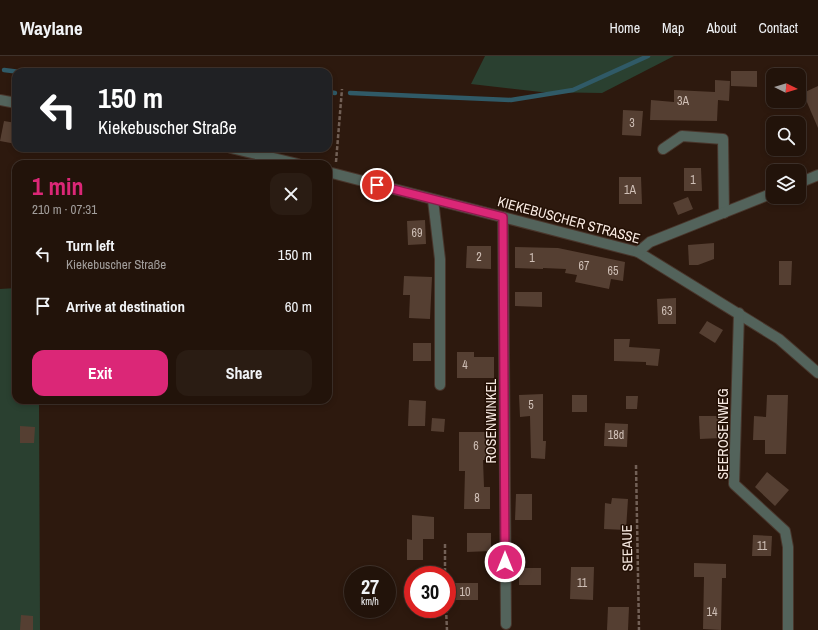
<!DOCTYPE html>
<meta charset="utf-8">
<style>
body{margin:0;font-family:"Archivo Narrow",sans-serif;background:#2a1c13;color:#f1f3f6;height:100vh;display:flex;flex-direction:column;font-size:15px;white-space:nowrap}
*{box-sizing:border-box;margin:0}
p{font-size:13px;color:#a29e9c}
.icon{flex:none;width:22px;height:22px;fill:none;stroke:currentColor;stroke-width:2;stroke-linecap:round;stroke-linejoin:round}
.map{position:relative;flex:1;overflow:hidden}
.sheet{position:absolute;left:12px;top:104px;width:320px;height:244px;display:flex;flex-direction:column;background:#22130a;border-radius:12px;box-shadow:0 2px 6px #0003,0 0 0 1px #3f322b}
.sheet>*{flex:none}
.hud{position:absolute;left:12px;top:12px;width:320px;height:84px;border-radius:12px;box-shadow:0 2px 6px #0003,0 0 0 1px #3f322b;background:#202124;color:#fff;overflow:hidden}
.needle{width:26px;rotate:95deg}
.tools{position:absolute;left:766px;top:12px;display:grid;gap:8px}
.tools a{display:grid;place-items:center;width:40px;height:40px;border-radius:8px;background:#22130a;box-shadow:0 2px 6px #0003,0 0 0 1px #3f322b;font-size:20px}
.speed{position:absolute;left:344px;top:510px;display:flex;gap:8px;font-size:20px;font-weight:700;text-align:center}
.speed>*{display:grid;place-content:center;width:52px;height:52px;border-radius:50%;background:#22130a;box-shadow:0 2px 6px #0003,0 0 0 1px #3f322b;line-height:1}
.speed small{font-size:10px;font-weight:400}
.speed .limit{border:6px solid #d22;background:#fff;color:#111}
.pin{position:absolute;display:grid;place-items:center;width:34px;height:34px;color:#fff;margin:-17px;border:2px solid #fff;border-radius:50%;box-shadow:0 1px 4px #0007}
.me{position:absolute;width:44px;margin:-22px;rotate:0deg;stroke-linejoin:round;filter:drop-shadow(0 0 3px #0008)}
.turn{display:flex;align-items:center;gap:14px;height:84px;padding:0 20px;font-size:18px}
.turn .icon{width:52px;height:52px;stroke-width:2.5}
.turn b{display:block;font-size:28px;line-height:34px}
.round{display:grid;place-items:center;flex:none;width:42px;height:42px;border-radius:12px;background:#2a1c13}
.overview{display:flex;align-items:center;justify-content:space-between;height:68px;padding:0 20px}
h1{font-size:24px;font-weight:700;line-height:30px;color:#db2777}
.primary-button{display:flex;gap:8px;margin-top:auto;padding:8px 20px}
.primary-button a{flex:1;height:46px;border-radius:12px;background:#db2777;color:#fff;font-size:16px;font-weight:700;line-height:46px;text-align:center}
.primary-button a+a{background:#2a1c13;color:#f1f3f6}
ul{padding:0;list-style:none}
li{display:flex;align-items:center;gap:12px;height:52px;padding:0 20px}
li div{flex:1}
li b{display:block;font-size:15px}
li em{font-style:normal}
header{display:flex;align-items:center;gap:24px;box-sizing:border-box;height:56px;padding:0 20px;background:#22130a;border-bottom:1px solid #3f322b}
header strong{font-size:19px}
nav{display:flex;gap:22px;margin-inline-start:auto;font-size:14px}
.map>svg:first-child{display:block}
</style>
<header>
<strong>Waylane</strong>
<nav><a>Home</a><a>Map</a><a>About</a><a>Contact</a></nav>
</header>
<div class="map">
<svg width="818" height="574" viewBox="0 0 818 574">
<rect width="100%" height="100%" fill="#2d190e"/>
<!-- green -->
<g fill="#2a4030">
<path d="M485,0H674L602,37L541,36L471,28Z"/>
<path d="M16,232V344H39L40,574H0V233Z"/>
</g>
<g fill="none" stroke-linecap="round" stroke-linejoin="round">
<!-- stream -->
<g stroke="#305a67" stroke-width="4.5">
<path d="M4,14L20,16"/>
<path d="M328,36L335,37"/>
<path d="M350,37L511,44L573,34L648,0"/>
</g>
</g>
<!-- building -->
<g fill="#553f32">
<path d="M731,15H757V31L731,30Z"/>
<path d="M715,24L730,25L729,45L718,44L717,65L650,64L651,44L674,46V34L715,36Z"/>
<path d="M818,30V72L803,37Z"/>
<path d="M623,54L643,55L641,80L622,79Z"/>
<path d="M4,65L16,67V88L0,85Z"/>
<path d="M684,112H701L702,135H684Z"/>
<path d="M619,121H641L642,148H619Z"/>
<path d="M688,141L693,153L678,159L673,147Z"/>
<path d="M425,164L426,188L408,189L407,165Z"/>
<path d="M714,187V203L698,209H689L688,189Z"/>
<path d="M467,190H491V213L466,212Z"/>
<path d="M515,191L558,192L625,206L623,225L611,223L609,233L575,226L577,219L565,217L566,213L543,212V213L515,212Z"/>
<path d="M779,205H792L791,229H779Z"/>
<path d="M404,220L432,221L430,263L409,262L410,239H403Z"/>
<path d="M515,236H542V251L515,250Z"/>
<path d="M676,242V268H658L657,243Z"/>
<path d="M707,265L723,274L715,287L699,277Z"/>
<path d="M614,283H630L629,291L660,293L658,310L646,309V306L614,305Z"/>
<rect x="413" y="287" width="18" height="18"/>
<path d="M457,296H474V301H494V322H457Z"/>
<path d="M543,338V385H546L545,403L531,402L530,360L520,361L519,339Z"/>
<rect x="572" y="339" width="15" height="17"/>
<path d="M767,339H788L786,398H765V384H753L754,360L766,361Z"/>
<path d="M626,340H638L637,353H626Z"/>
<path d="M409,344L426,345L425,370H408Z"/>
<path d="M699,360H721V382L700,383Z"/>
<path d="M432,362L445,363L444,376L431,375Z"/>
<path d="M605,367L628,368L627,391L604,390Z"/>
<path d="M20,370L35,371L34,387H20Z"/>
<path d="M459,376H493L492,404H483L484,431H490V453H464L465,415H459Z"/>
<path d="M767,416L789,434L775,450L755,431Z"/>
<path d="M516,438H532V464H515Z"/>
<path d="M612,442L628,443L626,474L604,473L605,447L611,448Z"/>
<path d="M412,459L434,461V483H423V504H407V483L412,484Z"/>
<path d="M467,477H491V495L467,496Z"/>
<path d="M753,479L772,480L771,500H752Z"/>
<path d="M694,507L726,508V522H722L721,574L703,573L704,521H694Z"/>
<path d="M571,511H594L593,544L570,543Z"/>
<rect x="519" y="512" width="22" height="17"/>
<rect x="453" y="527" width="25" height="17"/>
<path d="M608,551H629L628,574H607Z"/>
<path d="M21,559L33,560V574H20Z"/>
</g>
<g fill="none" stroke-linecap="round" stroke-linejoin="round">
<!-- minor casing -->
<g stroke="#49362c" stroke-width="12">
<g id="minor">
<path d="M0,44L16,47"/>
<path d="M231,92L298,108"/>
<path d="M663,93L682,80L723,83L724,157"/>
<path d="M328,116L638,196L779,283L818,317"/>
<path d="M799,127L818,119"/>
<path d="M433,144L440,203V329"/>
<path d="M503,161L506,568"/>
<path d="M638,196L650,186L773,137"/>
<path d="M739,257L734,428L785,475L788,491V574"/>
</g>
</g>
<!-- path -->
<g stroke="#726056" stroke-width="2.5" stroke-dasharray="4 2" stroke-linecap="butt">
<path d="M336,106L342,33"/>
<path d="M636,409L639,574"/>
<path d="M445,488V519"/>
<path d="M446,553L447,574"/>
</g>
<!-- minor -->
<use href="#minor" stroke="#53635b" stroke-width="10"/>
</g>
<g fill="none" stroke-linecap="round" stroke-linejoin="round">
<!-- route casing -->
<g stroke="#8e194d" stroke-width="10">
<path id="route" d="M377,129L503,161L505,506"/>
</g>
<!-- route -->
<use href="#route" stroke="#db2777" stroke-width="7"/>
</g>
<g text-anchor="middle" dominant-baseline="central" stroke-width="3" stroke-linejoin="round" paint-order="stroke">
<!-- number labels -->
<g font-size="12" fill="#cfbfb6">
<text x="683" y="45">3A</text>
<text x="632" y="67">3</text>
<text x="693" y="124">1</text>
<text x="630" y="134">1A</text>
<text x="417" y="177">69</text>
<text x="479" y="201">2</text>
<text x="532" y="202">1</text>
<text x="584" y="210">67</text>
<text x="613" y="215">65</text>
<text x="667" y="255">63</text>
<text x="465" y="309">4</text>
<text x="531" y="349">5</text>
<text x="616" y="379">18d</text>
<text x="476" y="390">6</text>
<text x="477" y="442">8</text>
<text x="762" y="490">11</text>
<text x="582" y="527">11</text>
<text x="465" y="536">10</text>
<text x="712" y="556">14</text>
</g>
<!-- street labels -->
<g font-size="14" fill="#f8eae2" stroke="#231005">
<text transform="translate(569 164) rotate(15)">KIEKEBUSCHER STRASSE</text>
<text transform="translate(491 365) rotate(-90)">ROSENWINKEL</text>
<text transform="translate(723 378) rotate(-90)">SEEROSENWEG</text>
<text transform="translate(627 492) rotate(-91)">SEEAUE</text>
</g>
</g>
</svg>
<div class="tools">
<a><svg class="needle" viewBox="-14 -14 28 28"><path d="M0-13l5 13h-10z" fill="#e53935"/><path d="M0 13l5-13h-10z" fill="#a29e9c"/></svg></a>
<a><svg class="icon" aria-label="search" viewBox="0 0 24 24"><circle cx="10" cy="10" r="6"/><path d="M15 15l6 6"/></svg></a>
<a><svg class="icon" aria-label="layers" viewBox="0 0 24 24"><path d="M12 4l9 5-9 5-9-5zM3 14l9 5 9-5"/></svg></a>
</div>
<div class="speed"><div>27<small>km/h</small></div><div class="limit">30</div></div>
<div class="pin" style="left:377px;top:129px;background:#d93025"><svg class="icon" aria-label="arrive" viewBox="0 0 24 24"><path d="M6 21V4h12l-3 4 3 4H6"/></svg></div>
<svg class="me" style="left:505px;top:506px" viewBox="-20 -20 40 40"><circle r="17" fill="#db2777" stroke="#fff" stroke-width="3"/><path d="M0-11L8 9 0 5-8 9z" fill="#fff"/></svg>
<div class="hud">
<div class="turn"><svg class="icon" aria-label="left" viewBox="0 0 24 24"><path d="M17 20v-9H6M10 6l-5 5 5 5"/></svg><div><b>150 m</b>Kiekebuscher Straße</div></div>
</div>
<section class="sheet">
<div class="overview"><div><h1>1 min</h1><p>210 m · 07:31</p></div><a class="round"><svg class="icon" aria-label="close" viewBox="0 0 24 24"><path d="M6 6l12 12M18 6L6 18"/></svg></a></div>
<ul>
<li><svg class="icon" aria-label="left" viewBox="0 0 24 24"><path d="M17 20v-9H6M10 6l-5 5 5 5"/></svg><div><b>Turn left</b><p>Kiekebuscher Straße</p></div><em>150 m</em></li>
<li><svg class="icon" aria-label="arrive" viewBox="0 0 24 24"><path d="M6 21V4h12l-3 4 3 4H6"/></svg><div><b>Arrive at destination</b></div><em>60 m</em></li>
</ul>
<div class="primary-button"><a>Exit</a><a>Share</a></div>
</section>
</div>
